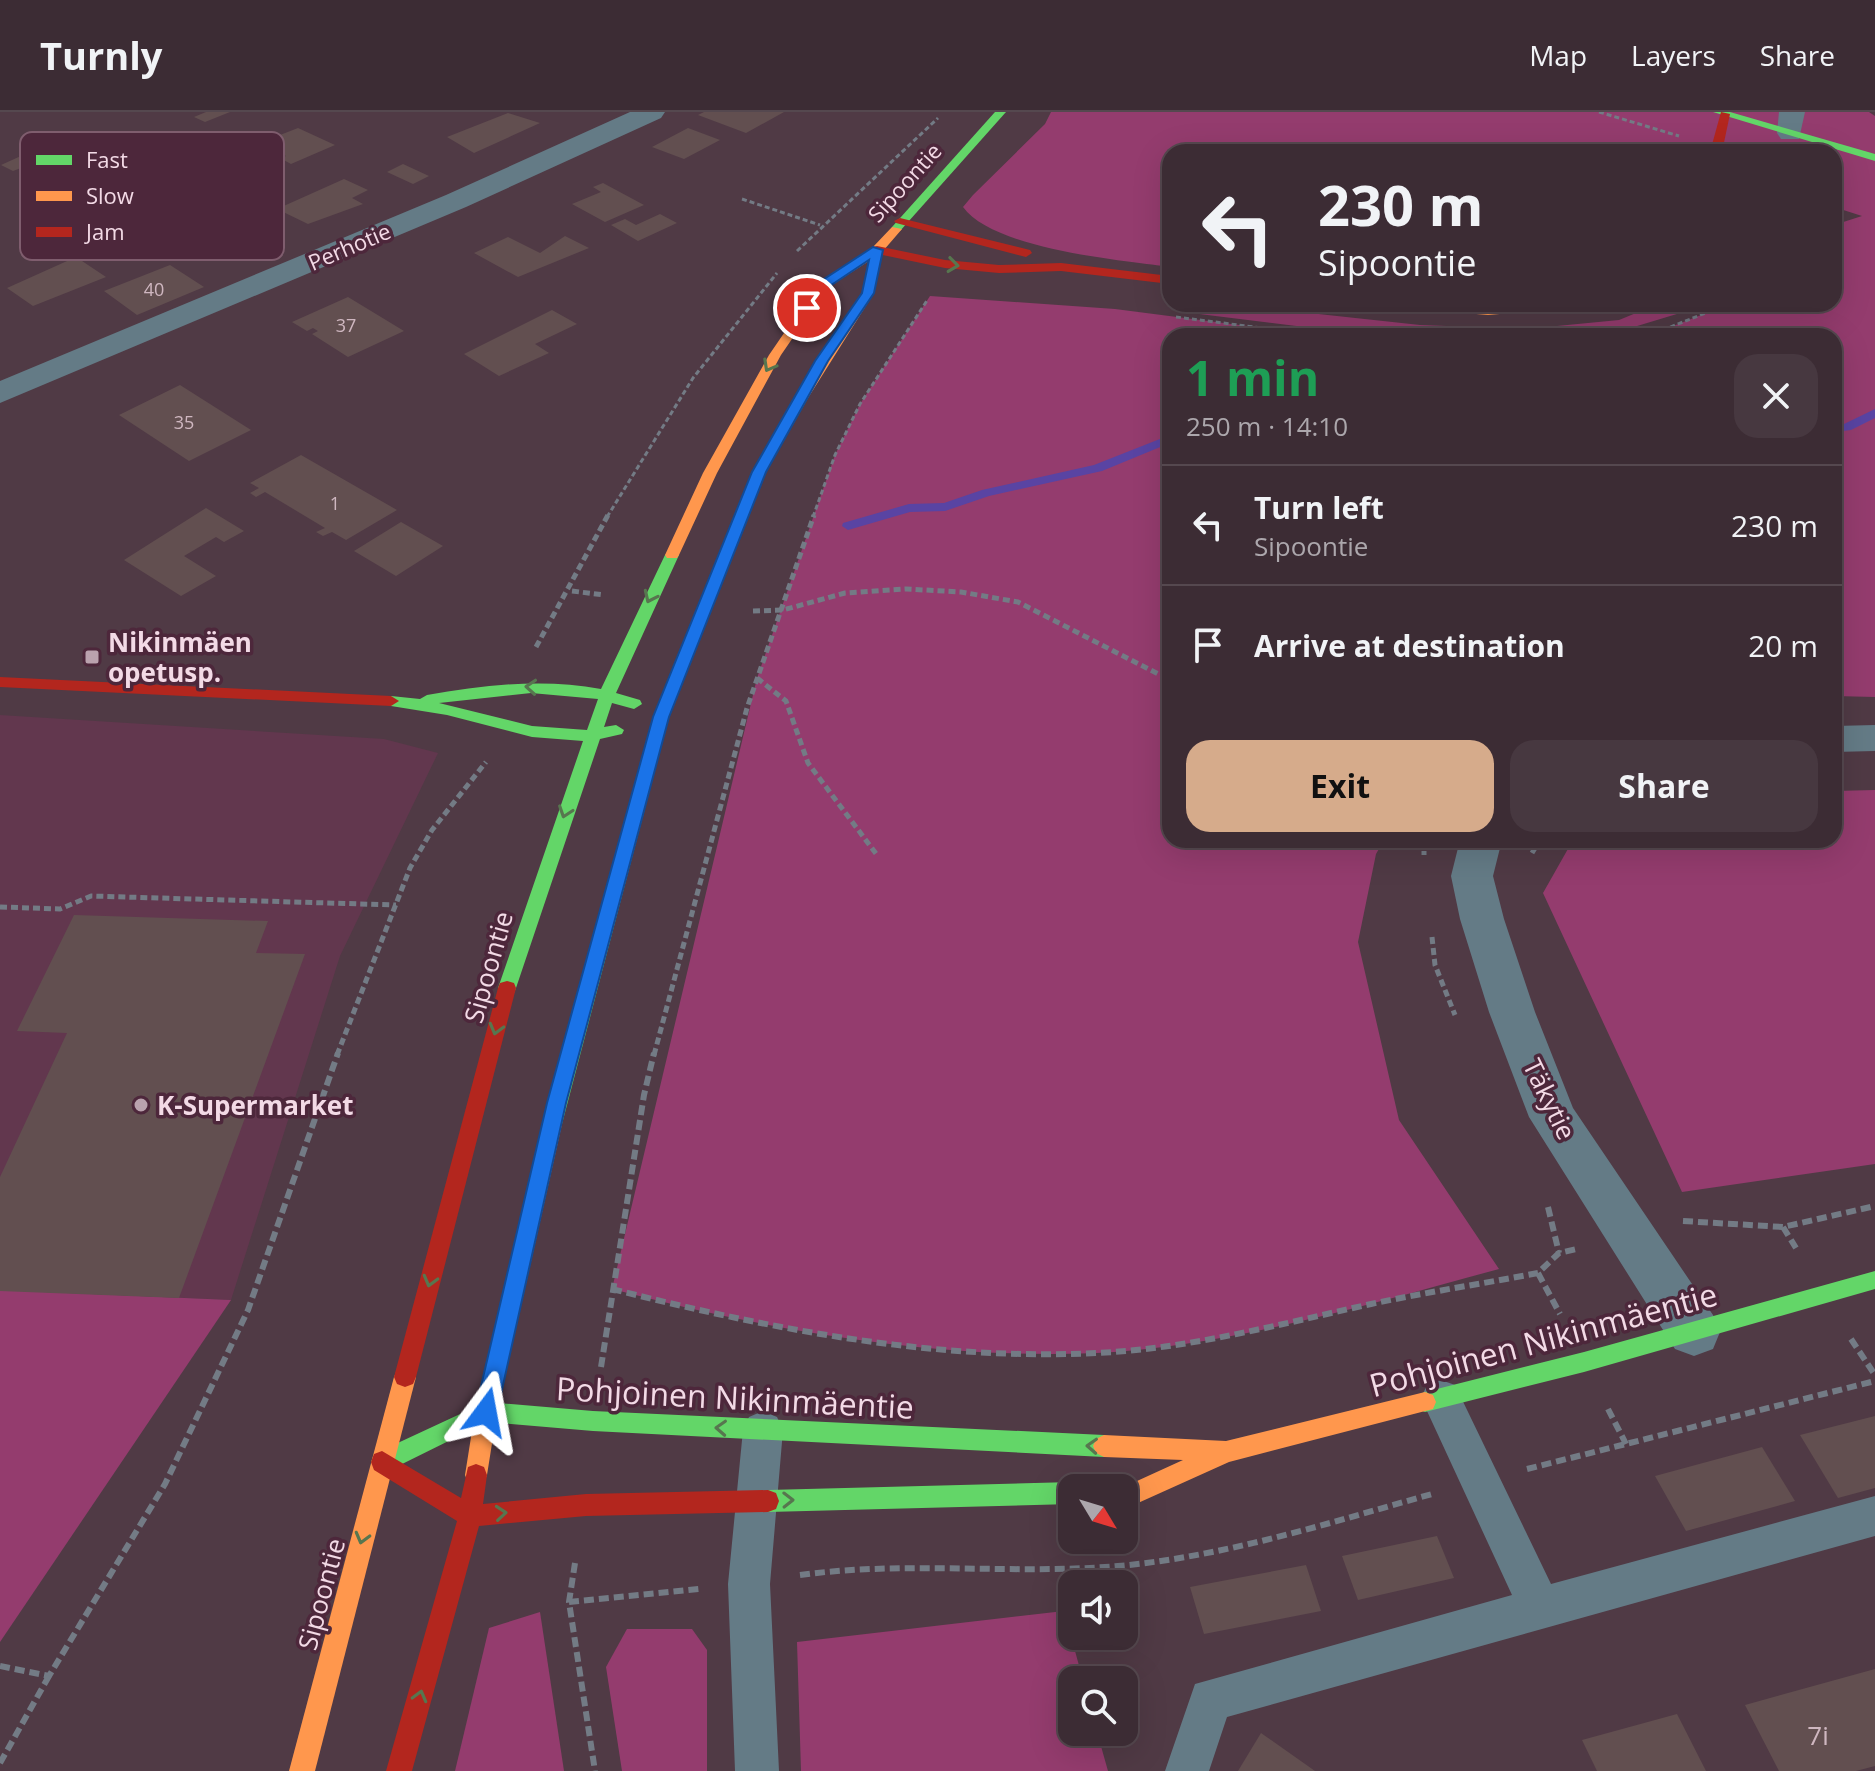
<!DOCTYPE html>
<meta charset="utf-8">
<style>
body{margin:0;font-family:"Open Sans",sans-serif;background:#473840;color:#f1f3f6;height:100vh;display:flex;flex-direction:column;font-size:30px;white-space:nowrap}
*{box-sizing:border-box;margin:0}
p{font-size:26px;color:#aca7ac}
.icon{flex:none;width:44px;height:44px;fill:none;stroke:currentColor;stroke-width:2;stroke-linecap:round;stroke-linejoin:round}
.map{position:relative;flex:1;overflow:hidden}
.drawer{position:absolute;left:1162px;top:216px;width:680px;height:520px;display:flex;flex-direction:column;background:#3c2c34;border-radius:24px;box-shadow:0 8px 32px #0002,0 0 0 2px #55484f}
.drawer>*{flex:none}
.top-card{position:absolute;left:1162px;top:32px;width:680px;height:168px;border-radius:24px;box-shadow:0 8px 32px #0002,0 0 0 2px #55484f;background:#3c2c34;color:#f1f3f6;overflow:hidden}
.needle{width:52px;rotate:128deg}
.buttons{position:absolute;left:1058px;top:1362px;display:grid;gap:16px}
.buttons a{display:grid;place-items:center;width:80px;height:80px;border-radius:16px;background:#3c2c34;box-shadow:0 8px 32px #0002,0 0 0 2px #55484f;font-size:40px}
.pin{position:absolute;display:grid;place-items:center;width:68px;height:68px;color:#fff;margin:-34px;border:4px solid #fff;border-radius:50%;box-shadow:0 2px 8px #0007}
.me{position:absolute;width:88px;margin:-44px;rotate:13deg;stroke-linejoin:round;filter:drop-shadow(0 0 6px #0008)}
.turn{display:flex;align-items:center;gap:28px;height:168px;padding:0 24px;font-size:36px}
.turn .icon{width:104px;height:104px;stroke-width:2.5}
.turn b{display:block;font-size:56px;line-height:68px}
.round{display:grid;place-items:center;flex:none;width:84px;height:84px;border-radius:24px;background:#473840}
.headline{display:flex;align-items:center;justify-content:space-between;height:136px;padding:0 24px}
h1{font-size:48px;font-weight:700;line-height:60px;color:#1e9e55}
.action{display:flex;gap:16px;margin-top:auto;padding:16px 24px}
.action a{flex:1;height:92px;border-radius:24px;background:#d6ab8b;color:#111;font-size:32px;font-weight:700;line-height:92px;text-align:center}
.action a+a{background:#473840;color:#f1f3f6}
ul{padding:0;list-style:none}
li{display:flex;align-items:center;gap:24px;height:120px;padding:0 24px;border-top:2px solid #55484f}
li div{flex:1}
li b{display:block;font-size:30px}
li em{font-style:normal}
header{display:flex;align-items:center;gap:48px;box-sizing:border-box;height:112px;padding:0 40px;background:#3c2c34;border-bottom:2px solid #55484f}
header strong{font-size:38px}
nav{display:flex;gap:44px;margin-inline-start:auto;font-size:28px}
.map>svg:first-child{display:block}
</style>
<header>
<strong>Turnly</strong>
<nav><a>Map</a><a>Layers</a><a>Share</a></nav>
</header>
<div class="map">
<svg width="1875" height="1659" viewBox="0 0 1875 1659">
<rect width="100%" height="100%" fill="#503a45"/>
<!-- built -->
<path fill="#62374e" d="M0,603L384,627L438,641L340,844L231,1188L0,1178Z"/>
<!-- green -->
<g fill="#943c6e">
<path d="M1051,0H1869L1875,4V585L1834,584V224H1648L1729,192H1834V113L1862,104L1834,95V40H1170V155C1120,148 993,137 963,95L973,83L1045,12Z"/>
<path d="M930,184L1115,197L1324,224H1170V728H1384L1376,742L1358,830L1399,1008L1499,1157C1374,1191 1226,1235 1097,1241C936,1248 767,1218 612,1177L757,566L835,343L860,292Z"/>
<path d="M1658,192H1710L1604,224H1378L1175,199L1253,195L1420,213L1526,217L1619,208Z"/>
<path d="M1875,678V1052L1682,1080L1543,781L1573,728H1834V679Z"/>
<path d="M0,1178L231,1188L0,1530Z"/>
<path d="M1064,1499L1083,1568H1072V1620H1097L1108,1659H801L797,1530Z"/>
<path d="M540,1500L564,1659H455L489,1516Z"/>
<path d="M627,1517H692L707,1538V1659H622L606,1555Z"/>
</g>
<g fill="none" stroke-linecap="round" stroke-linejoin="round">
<!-- stream -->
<g fill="#5944a3" fill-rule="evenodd">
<path d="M1875,297V306L1851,318L1834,320V312H1844Z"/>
<path d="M1170,323V331L1102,359L989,384L945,399L910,400L848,418L842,414L843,411L909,392L944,391L982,378L1094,353Z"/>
</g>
</g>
<!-- building -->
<g fill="#624f50">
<path d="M206,0H230L205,10L194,5Z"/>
<path d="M704,0H784L746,21L698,3Z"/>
<path d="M508,1L540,11L474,41L447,25Z"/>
<path d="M298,16L335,33L291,52L280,46L286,44L254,28L273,20L280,23Z"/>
<path d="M688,16L720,28L684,47L652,35Z"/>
<path d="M43,34L70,48L38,62L24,55L13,59L1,53Z"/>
<path d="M403,52L429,64L413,72L387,60Z"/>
<path d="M344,67L368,78L352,86L363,92L308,112L277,97Z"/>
<path d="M603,71L644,93L605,110L572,92L601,80L593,75Z"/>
<path d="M660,102L677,111L638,129L611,113L625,107L636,113Z"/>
<path d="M187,104L214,121L146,149L116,129Z"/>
<path d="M565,124L589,136L518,165L474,141L508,125L540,141Z"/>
<path d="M76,145L106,165L33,194L7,176Z"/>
<path d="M170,153L204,175L137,203L104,179Z"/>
<path d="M348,185L404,219L348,245L312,222L318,219L313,216L307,219L292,210Z"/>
<path d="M552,198L577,212L535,232L549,241L499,264L464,242Z"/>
<path d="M180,273L251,318L189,349L119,303Z"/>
<path d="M301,343L397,398L346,428L332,420L323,424L316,420L325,416L265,380L256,385L250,381L259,376L250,371Z"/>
<path d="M206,396L244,419L224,430L216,425L184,444L216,464L181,484L124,448Z"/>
<path d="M401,410L443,434L396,464L354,439Z"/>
<path d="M74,803L268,809L256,841L305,842L179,1186L0,1179V1065L67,921L17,919Z"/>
<path d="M1875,1304V1376L1838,1386L1800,1323Z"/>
<path d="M1762,1335L1795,1389L1686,1419L1655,1364Z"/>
<path d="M1437,1424L1454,1466L1358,1488L1342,1444Z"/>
<path d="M1306,1453L1321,1499L1204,1522L1190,1475Z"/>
<path d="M1875,1557V1654L1856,1659H1779L1745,1593Z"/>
<path d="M1677,1602L1706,1659H1597L1582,1628Z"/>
<path d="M1261,1621L1315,1659H1238Z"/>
</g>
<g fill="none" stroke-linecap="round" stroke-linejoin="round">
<!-- path-far2 -->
<g stroke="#737b85" stroke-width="3" stroke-dasharray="5 3" stroke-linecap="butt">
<path d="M1599,0L1679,24"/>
<path d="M742,87L820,113"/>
<path d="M797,139L938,6"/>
<path d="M1176,205L1324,224"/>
<path d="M1648,224L1728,192"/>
<path d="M607,405L693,266L777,161"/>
<path d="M813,405L835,343L860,292L928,187"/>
</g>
<!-- path-far1 -->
<g stroke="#737b85" stroke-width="5" stroke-dasharray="7 4" stroke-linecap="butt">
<path d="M572,479L604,483"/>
<path d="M753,499L783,498L845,481L906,477L961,480L1018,490L1170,568"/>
<path d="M536,535L608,403"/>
<path d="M757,566L786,589L808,651L877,743"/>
<path d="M1424,728V743"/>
<path d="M1532,741L1540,728"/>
<path d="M0,795L60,797L91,784L396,793"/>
<path d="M1432,825L1435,853L1455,903"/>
<path d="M337,943L410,756L432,718L486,650"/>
<path d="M654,943L747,596L814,403"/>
</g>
<!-- path -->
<g stroke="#737b85" stroke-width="6" stroke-dasharray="10 5" stroke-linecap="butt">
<path d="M1548,1095L1559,1141"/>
<path d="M1683,1109L1783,1115L1875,1094"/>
<path d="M1783,1115L1796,1136"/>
<path d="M1538,1161L1560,1202"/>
<path d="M612,1177C771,1217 932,1249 1097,1241C1184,1237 1269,1215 1353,1196C1414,1182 1476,1173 1538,1161L1559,1141L1577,1137"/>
<path d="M1851,1227L1875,1263"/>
<path d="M601,1255L644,983L654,941"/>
<path d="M1608,1297L1626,1332"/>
<path d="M1527,1357L1875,1269"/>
<path d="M575,1451L569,1490L595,1659"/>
<path d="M800,1463C910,1448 1020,1464 1129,1453C1233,1442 1332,1410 1432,1382"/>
<path d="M569,1490L699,1477"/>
<path d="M0,1554L49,1564L165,1372L248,1198L338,941"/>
<path d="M0,1651L49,1564"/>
</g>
<!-- lane -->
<g fill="#647b86" fill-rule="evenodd">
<path d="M1441,1268L1455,1273L1551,1472L1875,1384V1424L1227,1605L1209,1659H1165L1195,1572L1512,1483L1421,1286L1427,1273Z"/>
<path d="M763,1299L777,1305L783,1318L770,1472L779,1659H735L728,1472L743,1318L749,1305Z"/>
</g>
<!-- street -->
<g fill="#647b86" fill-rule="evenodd">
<path d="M630,0H665L661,6L466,95L0,291V269L446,83Z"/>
<path d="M1779,0H1805L1799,27H1781L1777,21Z"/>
<path d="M1875,613V639L1834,640V614Z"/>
<path d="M1460,728H1502L1493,764L1504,807L1535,900L1573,996L1713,1203L1720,1220L1713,1237L1694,1244L1675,1237L1529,1005L1489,900L1460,807L1451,764Z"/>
</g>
<!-- fast -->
<g fill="#63d668" fill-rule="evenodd">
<path d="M995,0H1006L900,119H892V115Z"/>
<path d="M1713,0H1730L1875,42V49Z"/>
<path d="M801,282L808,286L766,360L669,605L562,1012L559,1018L552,1020L545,1018L542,1012L653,605L752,360L794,286Z"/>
<path d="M672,439L679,443L616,581L640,588L642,592L634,597L612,591L604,615L616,613L624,618L622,622L600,627L516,876L514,881H500L498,876L583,629L532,625L447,603L391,594L383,589L391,584L420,587L427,583C485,573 543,566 601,577L665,443ZM531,581L598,587L587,618L532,614L439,591Z"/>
<path d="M1875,1159V1177L1584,1260L1425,1300L1417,1297L1414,1290L1417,1283L1425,1280L1584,1240Z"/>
<path d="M486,1290L593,1299L1104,1323L1112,1327L1115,1334L1112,1341L1104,1345L593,1319L487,1310L390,1358L382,1361L374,1358L371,1350L374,1342Z"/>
<path d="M1072,1370L1081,1376H1072V1392L768,1400L760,1397L757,1389L760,1381L768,1378Z"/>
</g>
<!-- slow -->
<g fill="#ff974d" fill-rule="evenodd">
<path d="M892,115L902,117L883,139L874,181L808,286L801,290L794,286L862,181L869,149L827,176L781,243L717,361L679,443L677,446H667L665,443L703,361L769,243L819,170L873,135Z"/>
<path d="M1399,192L1488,195L1579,192L1573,196L1488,203L1405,196Z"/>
<path d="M552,1004L559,1006L562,1012L497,1300L487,1363L484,1371L476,1374L468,1371L465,1363L475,1300L542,1012L545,1006Z"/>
<path d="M405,1255L413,1258L416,1265L315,1659H289L394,1265L397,1258Z"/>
<path d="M1425,1280L1433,1283L1436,1290L1433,1297L1229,1350L1138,1391H1124V1376H1114L1116,1372L1137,1369L1183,1348L1104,1345L1096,1341L1093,1334L1096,1327L1104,1323L1226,1329Z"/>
</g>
<!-- jam -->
<g fill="#b3261e" fill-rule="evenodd">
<path d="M1721,0L1730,2L1722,40H1710Z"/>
<path d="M900,106L1030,138L1032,141L1026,145L896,111L894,109Z"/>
<path d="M877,134L945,148L999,153L1061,151L1170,164V172L1061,159L999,161L945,156L873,141V135Z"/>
<path d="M0,565L391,584L399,589L391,594L0,575Z"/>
<path d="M507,869L514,871L516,876L416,1265L413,1272L405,1275L397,1272L394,1265L498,876L500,871Z"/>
<path d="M382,1339L461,1386L468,1355L476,1352L484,1355L487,1363L483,1392L586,1382L768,1378L776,1381L779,1389L776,1397L768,1400L586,1404L479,1414L412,1659H386L457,1409L374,1358L371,1350L374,1342Z"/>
</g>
</g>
<!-- one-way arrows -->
<defs><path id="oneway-chevron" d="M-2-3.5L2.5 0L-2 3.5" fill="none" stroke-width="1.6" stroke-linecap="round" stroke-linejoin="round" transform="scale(2)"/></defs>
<g stroke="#57764f">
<use href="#oneway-chevron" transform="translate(953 153) rotate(7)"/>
<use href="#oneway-chevron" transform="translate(769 254) rotate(119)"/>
<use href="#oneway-chevron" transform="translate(650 485) rotate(115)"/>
<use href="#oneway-chevron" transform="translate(531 575) rotate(-176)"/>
<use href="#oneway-chevron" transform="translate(565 700) rotate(109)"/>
<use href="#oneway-chevron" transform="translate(496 917) rotate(105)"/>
<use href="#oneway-chevron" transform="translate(430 1169) rotate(105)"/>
<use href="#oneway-chevron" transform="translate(721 1316) rotate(-177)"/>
<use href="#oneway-chevron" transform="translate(1092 1334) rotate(-177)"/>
<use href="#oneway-chevron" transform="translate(788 1388) rotate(-1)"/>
<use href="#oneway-chevron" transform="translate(501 1401) rotate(-5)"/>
<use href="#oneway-chevron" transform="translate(362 1426) rotate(105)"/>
<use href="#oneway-chevron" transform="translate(420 1584) rotate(-75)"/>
</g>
<!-- route -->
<path fill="#1a73e8" stroke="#114b97" stroke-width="2" d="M873,135L883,138L874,181L828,249L766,360L669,605L566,991L497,1300L494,1308L486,1311L478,1308L475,1300L547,991L653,605L752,360L815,249L862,181L869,148L827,176L811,199L801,196L818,171Z"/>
<!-- markers -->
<g fill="#baa2ae" stroke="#4d273b" stroke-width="3">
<rect x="84" y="537" width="16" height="16" rx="4"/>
<circle cx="141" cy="993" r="8"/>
</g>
<g text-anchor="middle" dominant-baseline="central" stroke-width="7" stroke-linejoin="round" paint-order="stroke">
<!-- far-number labels -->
<g font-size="18" fill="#cfb7c0">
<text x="154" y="177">40</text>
<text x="346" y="213">37</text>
<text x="184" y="310">35</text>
<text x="335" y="391">1</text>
</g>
<!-- far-street labels -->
<g font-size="22" fill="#f3dae6" stroke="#4d273b">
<text transform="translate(904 70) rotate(-48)">Sipoontie</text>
<text transform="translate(349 134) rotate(-23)">Perhotie</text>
</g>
<!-- poi labels -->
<g font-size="26" font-weight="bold" fill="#f3dae6" stroke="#4d273b" text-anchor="start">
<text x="108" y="530">Nikinmäen<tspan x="108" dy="30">opetusp.</tspan></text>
<text x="157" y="993">K-Supermarket</text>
</g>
<!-- street labels -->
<g font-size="26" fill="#f3dae6" stroke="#4d273b">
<text transform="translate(488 855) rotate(-74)">Sipoontie</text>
<text transform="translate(1550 987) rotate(64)">Täkytie</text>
<text transform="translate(321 1482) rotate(-75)">Sipoontie</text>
</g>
<!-- near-number labels -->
<g font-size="26" fill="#cfb7c0">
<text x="1818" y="1623">7i</text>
</g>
<!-- near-street labels -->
<g font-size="32" fill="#f3dae6" stroke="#4d273b">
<text transform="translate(1543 1227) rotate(-15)">Pohjoinen Nikinmäentie</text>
<text transform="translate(735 1285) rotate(3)">Pohjoinen Nikinmäentie</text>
</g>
</g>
<!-- legend -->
<rect x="20" y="20" width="264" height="128" rx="12" fill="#4d273b" stroke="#7f5d6e" stroke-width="2"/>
<rect x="36" y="43" width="36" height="10" fill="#63d668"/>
<rect x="36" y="79" width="36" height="10" fill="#ff974d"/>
<rect x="36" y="115" width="36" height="10" fill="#b3261e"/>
<g font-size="22" fill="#f3dae6">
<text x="86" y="56">Fast</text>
<text x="86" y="92">Slow</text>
<text x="86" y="128">Jam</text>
</g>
</svg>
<div class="buttons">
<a><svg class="needle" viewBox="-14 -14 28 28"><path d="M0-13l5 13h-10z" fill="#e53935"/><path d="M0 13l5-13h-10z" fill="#aca7ac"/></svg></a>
<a><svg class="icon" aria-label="sound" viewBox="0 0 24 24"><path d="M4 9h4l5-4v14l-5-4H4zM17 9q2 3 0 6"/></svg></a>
<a><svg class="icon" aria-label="search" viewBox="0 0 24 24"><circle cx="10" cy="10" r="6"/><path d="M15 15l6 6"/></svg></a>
</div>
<div class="pin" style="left:807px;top:196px;background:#d93025"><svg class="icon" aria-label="arrive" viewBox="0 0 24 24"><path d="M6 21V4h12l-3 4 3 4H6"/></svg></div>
<svg class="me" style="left:486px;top:1300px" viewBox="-20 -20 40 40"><path d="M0-17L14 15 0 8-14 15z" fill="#1a73e8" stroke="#fff" stroke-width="4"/></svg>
<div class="top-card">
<div class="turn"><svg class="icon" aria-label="left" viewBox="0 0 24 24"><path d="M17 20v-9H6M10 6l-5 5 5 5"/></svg><div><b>230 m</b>Sipoontie</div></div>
</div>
<section class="drawer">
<div class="headline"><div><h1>1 min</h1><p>250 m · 14:10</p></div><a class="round"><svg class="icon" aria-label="close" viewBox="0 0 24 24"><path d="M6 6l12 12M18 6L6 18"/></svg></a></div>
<ul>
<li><svg class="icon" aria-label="left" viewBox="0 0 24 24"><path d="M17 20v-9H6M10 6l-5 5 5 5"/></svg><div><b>Turn left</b><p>Sipoontie</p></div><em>230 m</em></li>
<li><svg class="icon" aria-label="arrive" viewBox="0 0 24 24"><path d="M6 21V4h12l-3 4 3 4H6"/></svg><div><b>Arrive at destination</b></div><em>20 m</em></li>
</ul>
<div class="action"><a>Exit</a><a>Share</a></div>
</section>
</div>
